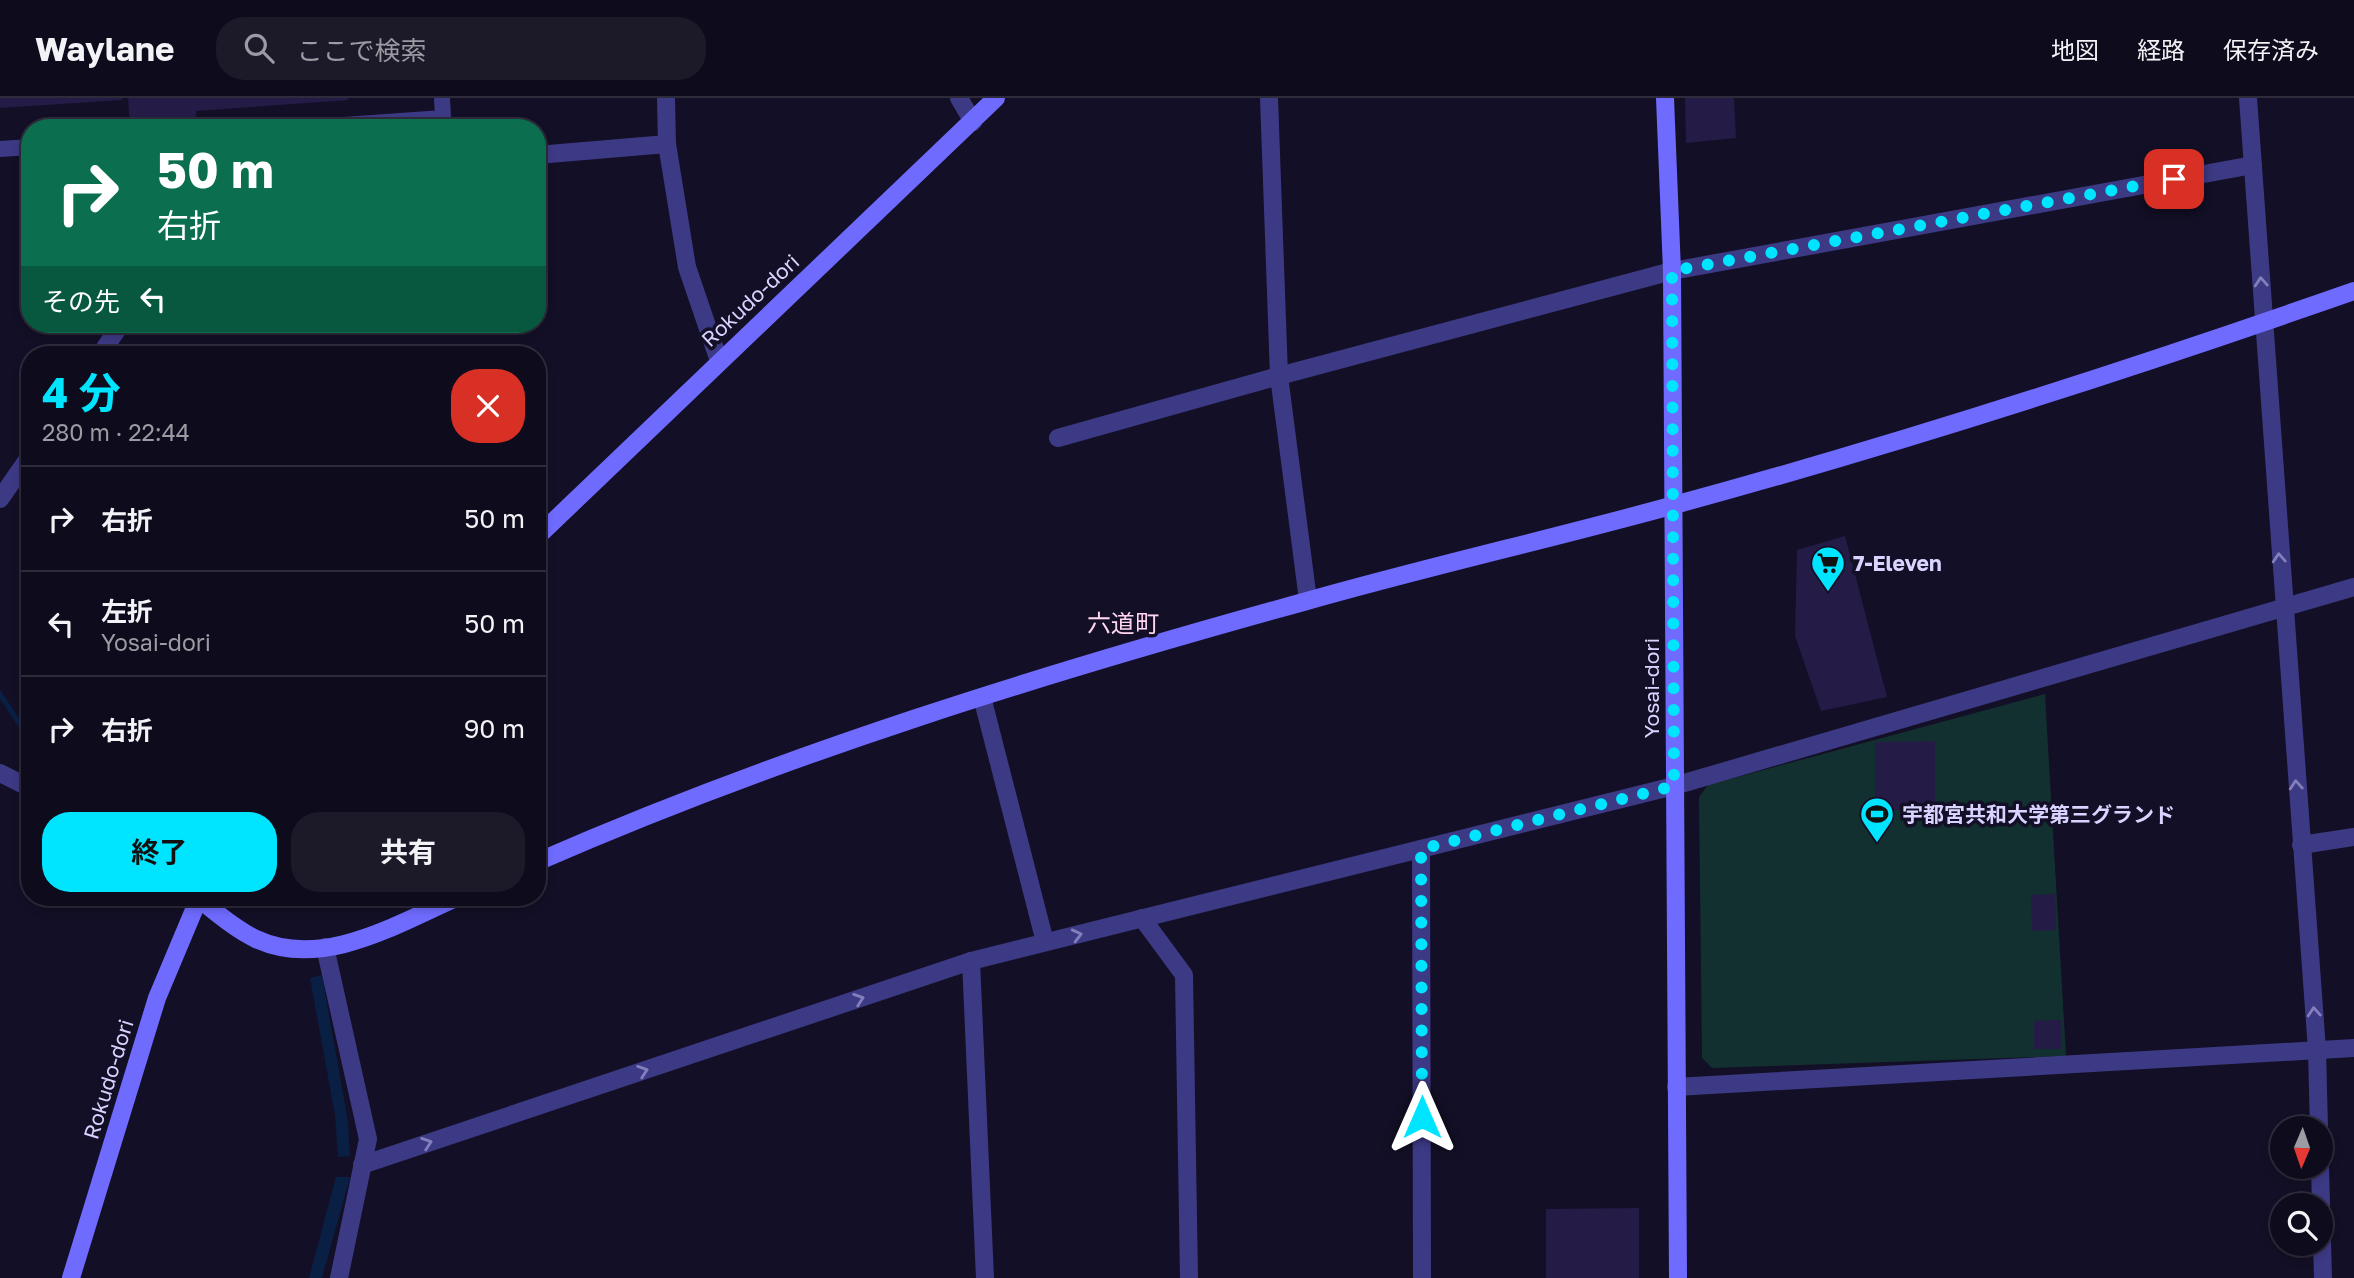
<!DOCTYPE html>
<html lang="ja">
<meta charset="utf-8">
<style>
body{margin:0;font-family:"Golos Text","Noto Sans JP",sans-serif;background:#1c1929;color:#f1f3f6;height:100vh;display:flex;flex-direction:column;font-size:26px;white-space:nowrap}
*{box-sizing:border-box;margin:0}
p{font-size:23px;color:#9b9ba3}
.icon{flex:none;width:38px;height:38px;fill:none;stroke:currentColor;stroke-width:2;stroke-linecap:round;stroke-linejoin:round}
.map{position:relative;flex:1;overflow:hidden}
.drawer{position:absolute;left:21px;top:248px;width:525px;height:560px;display:flex;flex-direction:column;background:#0e0b1c;border-radius:28px;box-shadow:0 4px 10px #0003,0 0 0 2px #2e2b3b}
.drawer>*{flex:none}
.banner{position:absolute;left:21px;top:21px;width:525px;height:214px;border-radius:28px;box-shadow:0 4px 10px #0003,0 0 0 2px #2e2b3b;background:#0b6e4f;color:#fff;overflow:hidden}
.needle{width:46px;rotate:182deg}
.tools{position:absolute;left:2270px;top:1018px;display:grid;gap:14px}
.tools a{display:grid;place-items:center;width:63px;height:63px;border-radius:50%;background:#0e0b1c;box-shadow:0 4px 10px #0003,0 0 0 2px #2e2b3b;font-size:35px}
.pin{position:absolute;display:grid;place-items:center;width:60px;height:60px;color:#fff;margin:-30px;border-radius:14px;box-shadow:0 4px 10px #0006}
.me{position:absolute;width:77px;margin:-38px;rotate:0deg;stroke-linejoin:round;filter:drop-shadow(0 0 5px #0008)}
.turn{display:flex;align-items:center;gap:24px;height:147px;padding:0 21px;font-size:32px}
.turn .icon{width:91px;height:91px;stroke-width:2.5}
.turn b{display:block;font-size:49px;line-height:60px}
.then{display:flex;align-items:center;height:66px;padding:0 21px;background:#0003;gap:14px;font-size:26px}
.round{display:grid;place-items:center;flex:none;width:74px;height:74px;border-radius:28px;background:#1c1929}
.head{display:flex;align-items:center;justify-content:space-between;height:119px;padding:0 21px}
h1{font-size:42px;font-weight:700;line-height:52px;color:#00e5ff}
.cta{display:flex;gap:14px;margin-top:auto;padding:14px 21px}
.cta a{flex:1;height:80px;border-radius:28px;background:#00e5ff;color:#111;font-size:28px;font-weight:700;line-height:80px;text-align:center}
.cta a+a{background:#1c1929;color:#f1f3f6}
ul{padding:0;list-style:none}
li{display:flex;align-items:center;gap:21px;height:105px;padding:0 21px;border-top:2px solid #2e2b3b}
li div{flex:1}
li b{display:block;font-size:26px}
li em{font-style:normal}
header{display:flex;align-items:center;gap:42px;box-sizing:border-box;height:98px;padding:0 35px;background:#0e0b1c;border-bottom:2px solid #2e2b3b}
header strong{font-size:33px}
nav{display:flex;gap:38px;margin-inline-start:auto;font-size:24px}
.search{width:490px;height:63px;background:#1c1929;display:flex;align-items:center;gap:18px;box-sizing:border-box;padding:0 24px;border-radius:28px;color:#9b9ba3;font-size:26px}
.map>svg:first-child{display:block}
</style>
<header>
<strong>Waylane</strong>
<div class="search"><svg class="icon" aria-label="search" viewBox="0 0 24 24"><circle cx="10" cy="10" r="6"/><path d="M15 15l6 6"/></svg>ここで検索</div>
<nav><a>地図</a><a>経路</a><a>保存済み</a></nav>
</header>
<div class="map">
<svg width="2354" height="1180" viewBox="0 0 2354 1180">
<rect width="100%" height="100%" fill="#130f26"/>
<!-- green -->
<path fill="#12302f" d="M2045,596L2066,958L1712,970L1702,960L1699,699L1708,687Z"/>
<!-- water -->
<g fill="#0a1f44">
<path d="M0,592L30,636V646L0,601Z"/>
<path d="M322,877L348,1024L350,1058L338,1059L335,1017L310,880Z"/>
<path d="M336,1079H350L322,1180H309Z"/>
</g>
<!-- building -->
<g fill="#241b47">
<path d="M0,0H122V2L0,10Z"/>
<path d="M128,0H348L349,2L196,13L197,30H130Z"/>
<path d="M1685,0H1734L1736,40L1686,45Z"/>
<path d="M1845,438L1887,599L1821,613L1795,538L1797,452Z"/>
<path d="M1935,643V712H1875V644Z"/>
<path d="M2055,796L2056,832L2032,833L2031,797Z"/>
<path d="M2061,922V951H2034V923Z"/>
<path d="M1639,1110V1180H1546V1111Z"/>
</g>
<g fill="none" stroke-linecap="round" stroke-linejoin="round">
<!-- lane -->
<g stroke="#3d3a85" stroke-width="16">
<path d="M301,30L443,20L442,0"/>
<path d="M0,51L30,49"/>
</g>
<!-- street -->
<g stroke="#3d3a85" stroke-width="18">
<path d="M666,0L667,46L687,169L719,263"/>
<path d="M959,0L973,24"/>
<path d="M1269,0L1279,278L1672,173L2253,67"/>
<path d="M2248,0L2317,952L2319,1031"/>
<path d="M537,57L667,46"/>
<path d="M100,257L121,226"/>
<path d="M1058,340L1279,278L1308,502"/>
<path d="M0,401L30,358"/>
<path d="M982,599L1045,844"/>
<path d="M0,675L30,690"/>
<path d="M2301,747L2354,739"/>
<path d="M1421,751L1422,1180"/>
<path d="M1142,820L1184,877L1189,1180"/>
<path d="M325,849L368,1041L339,1180"/>
<path d="M971,863L985,1180"/>
<path d="M1676,989L2354,950"/>
<path d="M362,1067L971,863L1674,688L2354,489"/>
<path d="M2320,1069L2323,1180"/>
</g>
<!-- secondary -->
<g stroke="#6f6bff" stroke-width="18">
<path d="M1665,0L1672,173L1678,1180"/>
<path d="M537,439L996,0"/>
<path d="M537,764C786,655 1046,575 1307,503C1430,468 1555,440 1678,406C1906,344 2131,271 2354,193"/>
<path d="M199,801C217,815 235,831 256,841C322,872 397,826 456,800"/>
<path d="M71,1180L157,900L199,800"/>
</g>
</g>
<!-- one-way arrows -->
<defs><path id="oneway-chevron" d="M-2-3.5L2.5 0L-2 3.5" fill="none" stroke-width="1.6" stroke-linecap="round" stroke-linejoin="round" transform="scale(1.75)"/></defs>
<g stroke="#837fbc">
<use href="#oneway-chevron" transform="translate(2261 184) rotate(-94)"/>
<use href="#oneway-chevron" transform="translate(2279 460) rotate(-94)"/>
<use href="#oneway-chevron" transform="translate(2296 687) rotate(-94)"/>
<use href="#oneway-chevron" transform="translate(1077 837) rotate(-14)"/>
<use href="#oneway-chevron" transform="translate(859 901) rotate(-19)"/>
<use href="#oneway-chevron" transform="translate(2314 914) rotate(-94)"/>
<use href="#oneway-chevron" transform="translate(643 973) rotate(-19)"/>
<use href="#oneway-chevron" transform="translate(427 1045) rotate(-19)"/>
</g>
<g fill="none" stroke-linecap="round" stroke-linejoin="round">
<!-- route -->
<path stroke="#00e5ff" stroke-width="12" stroke-dasharray="0 21.6" d="M1422,1019L1421,751L1674,688L1672,173L2174,81"/>
</g>
<!-- icons -->
<defs>
<g id="supermarket-pin" transform="scale(1.75)"><path d="M0 17L-7.5 6A9.5 9.5 0 1 1 7.5 6Z" fill="#00e5ff" stroke="#130f26"/><path d="M-6-5.5h2.5l.6 2H6L4.5 2H-2.5L-4.4-4H-6ZM-1.5 3.2a1.3 1.3 0 1 0 .1 0ZM3 3.2a1.3 1.3 0 1 0 .1 0Z" fill="#111"/></g>
<g id="stadium-pin" transform="scale(1.75)"><path d="M0 17L-7.5 6A9.5 9.5 0 1 1 7.5 6Z" fill="#00e5ff" stroke="#130f26"/><path d="M0-5a6.5 5 0 1 0 0 10a6.5 5 0 1 0 0-10ZM-3.5-1.8h7v3.6h-7Z" fill="#111"/></g>
</defs>
<g fill-rule="evenodd">
<use href="#supermarket-pin" x="1828" y="465"/>
<use href="#stadium-pin" x="1877" y="716"/>
</g>
<g text-anchor="middle" dominant-baseline="central" stroke-width="7" stroke-linejoin="round" paint-order="stroke">
<!-- street labels -->
<g font-size="21" fill="#d9d4ff" stroke="#130f26">
<text transform="translate(750 202) rotate(-43)">Rokudo-dori</text>
<text transform="translate(1651 590) rotate(-90)">Yosai-dori</text>
<text transform="translate(108 981) rotate(-73)">Rokudo-dori</text>
</g>
<!-- poi labels -->
<g font-size="21" font-weight="bold" fill="#d9d4ff" stroke="#130f26" text-anchor="start">
<text x="1853" y="465">7-Eleven</text>
<text x="1902" y="716">宇都宮共和大学第三グランド</text>
</g>
<!-- quarter labels -->
<g font-size="24" fill="#ffd6f0" stroke="#130f26">
<text x="1123" y="524">六道町</text>
</g>
</g>
</svg>
<div class="tools">
<a><svg class="needle" viewBox="-14 -14 28 28"><path d="M0-13l5 13h-10z" fill="#e53935"/><path d="M0 13l5-13h-10z" fill="#9b9ba3"/></svg></a>
<a><svg class="icon" aria-label="search" viewBox="0 0 24 24"><circle cx="10" cy="10" r="6"/><path d="M15 15l6 6"/></svg></a>
</div>
<div class="pin" style="left:2174px;top:81px;background:#d93025"><svg class="icon" aria-label="arrive" viewBox="0 0 24 24"><path d="M6 21V4h12l-3 4 3 4H6"/></svg></div>
<svg class="me" style="left:1422px;top:1019px" viewBox="-20 -20 40 40"><path d="M0-17L14 15 0 8-14 15z" fill="#00e5ff" stroke="#fff" stroke-width="4"/></svg>
<div class="banner">
<div class="turn"><svg class="icon" aria-label="right" viewBox="0 0 24 24"><path d="M7 20v-9h11M14 6l5 5-5 5"/></svg><div><b>50 m</b>右折</div></div>
<div class="then">その先<svg class="icon" aria-label="left" viewBox="0 0 24 24"><path d="M17 20v-9H6M10 6l-5 5 5 5"/></svg></div>
</div>
<section class="drawer">
<div class="head"><div><h1>4 分</h1><p>280 m · 22:44</p></div><a class="round" style="background:#d93025;color:#fff"><svg class="icon" aria-label="close" viewBox="0 0 24 24"><path d="M6 6l12 12M18 6L6 18"/></svg></a></div>
<ul>
<li><svg class="icon" aria-label="right" viewBox="0 0 24 24"><path d="M7 20v-9h11M14 6l5 5-5 5"/></svg><div><b>右折</b></div><em>50 m</em></li>
<li><svg class="icon" aria-label="left" viewBox="0 0 24 24"><path d="M17 20v-9H6M10 6l-5 5 5 5"/></svg><div><b>左折</b><p>Yosai-dori</p></div><em>50 m</em></li>
<li><svg class="icon" aria-label="right" viewBox="0 0 24 24"><path d="M7 20v-9h11M14 6l5 5-5 5"/></svg><div><b>右折</b></div><em>90 m</em></li>
</ul>
<div class="cta"><a>終了</a><a>共有</a></div>
</section>
</div>
